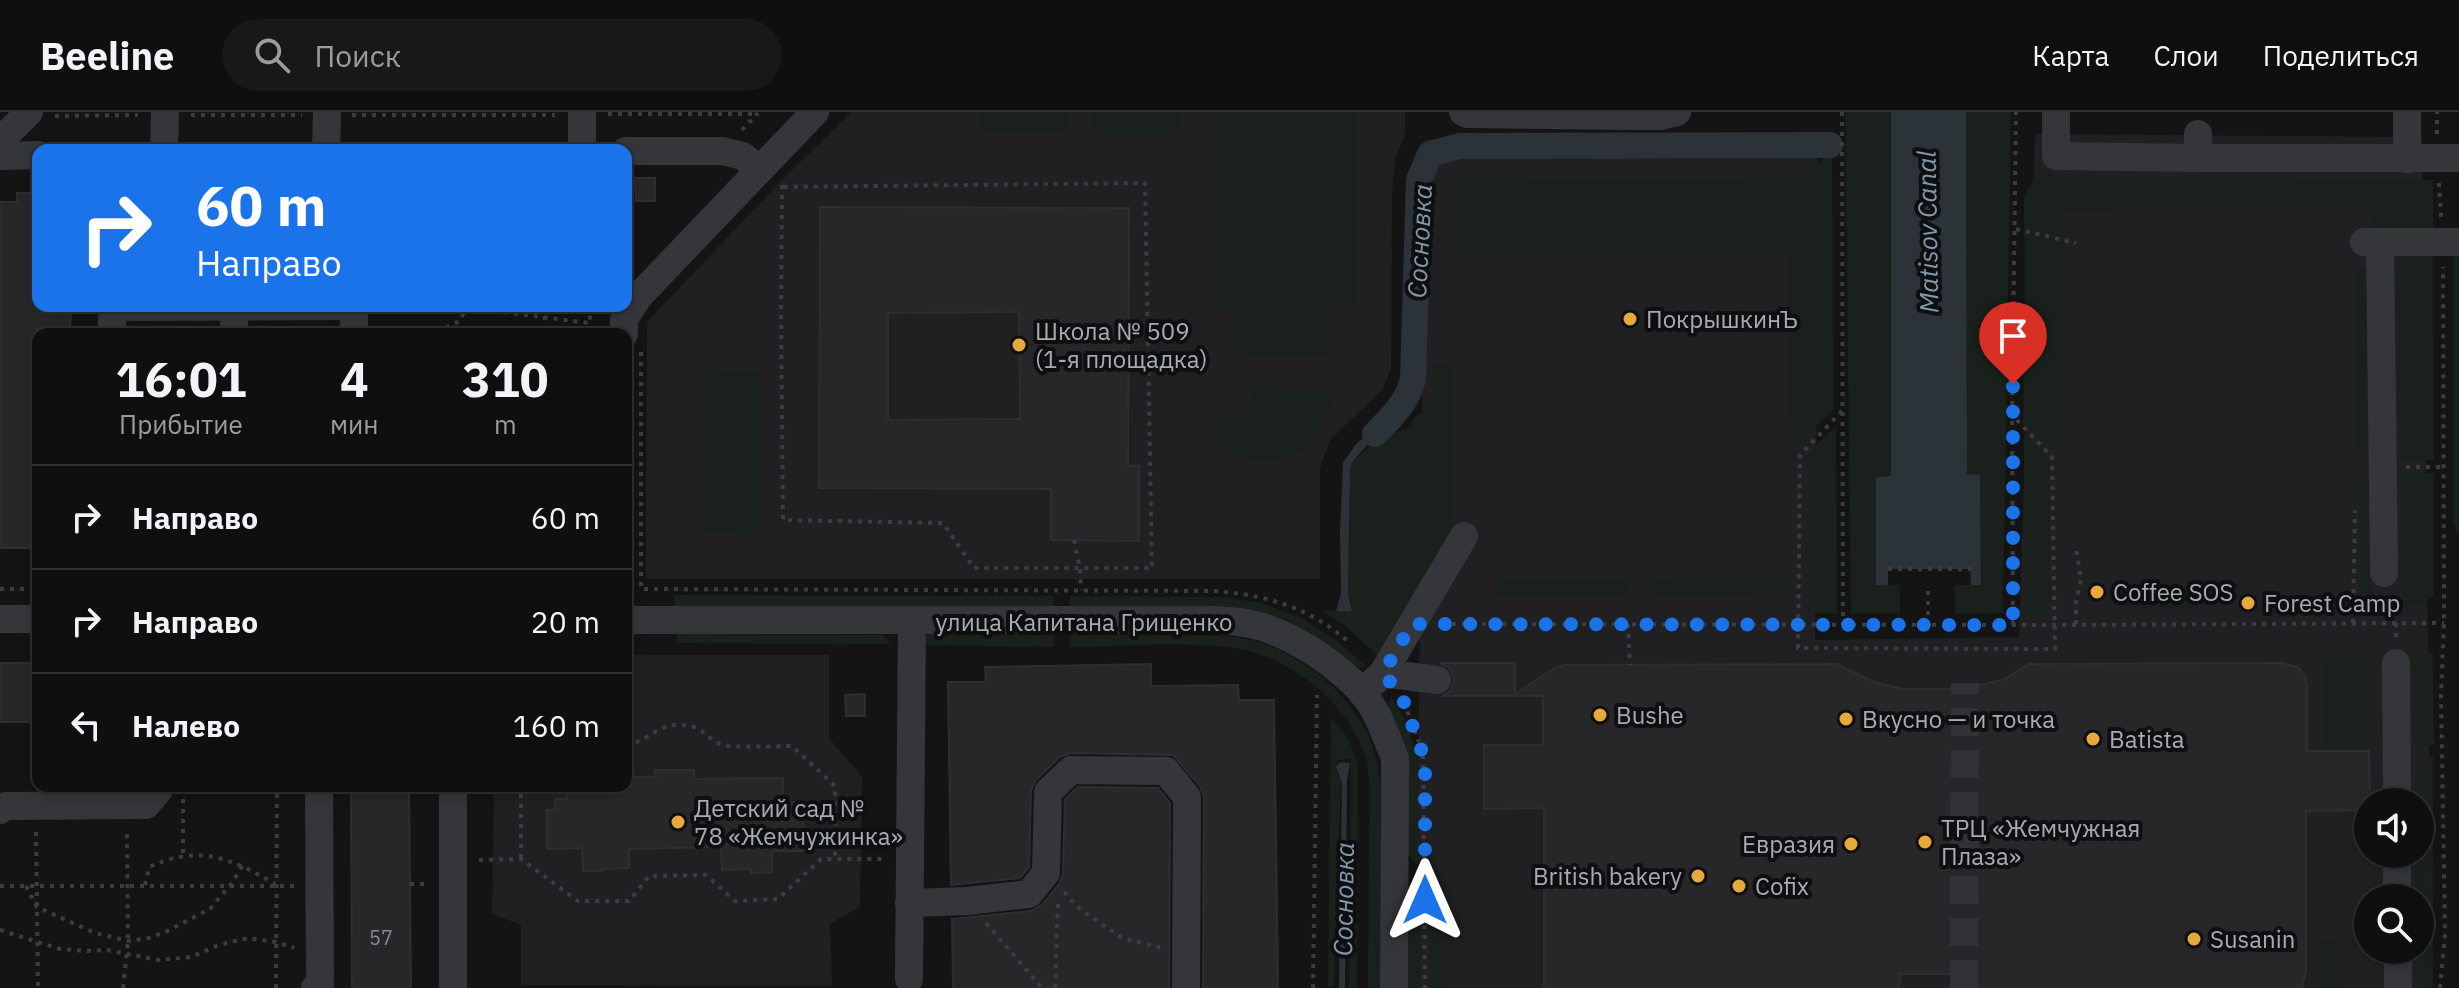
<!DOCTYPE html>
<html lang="ru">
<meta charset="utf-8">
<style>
body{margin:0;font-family:"IBM Plex Sans",sans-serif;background:#181819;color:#f1f3f6;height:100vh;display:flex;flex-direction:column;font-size:30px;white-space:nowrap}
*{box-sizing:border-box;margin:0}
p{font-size:26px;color:#9b9c9f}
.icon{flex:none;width:44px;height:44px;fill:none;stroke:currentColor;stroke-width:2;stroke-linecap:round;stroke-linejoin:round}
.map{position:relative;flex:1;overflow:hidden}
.side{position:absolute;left:32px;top:216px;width:600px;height:464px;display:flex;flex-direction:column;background:#0f0f10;border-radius:16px;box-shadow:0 4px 12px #0003,0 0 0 2px #2f2f30}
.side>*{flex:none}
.guide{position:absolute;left:32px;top:32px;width:600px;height:168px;border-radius:16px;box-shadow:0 4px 12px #0003,0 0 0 2px #2f2f30;background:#1a73e8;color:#fff;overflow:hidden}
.tools{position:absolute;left:2354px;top:676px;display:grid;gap:16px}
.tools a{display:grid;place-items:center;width:80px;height:80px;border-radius:50%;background:#0f0f10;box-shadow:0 4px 12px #0003,0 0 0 2px #2f2f30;font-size:40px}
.pin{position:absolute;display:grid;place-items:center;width:68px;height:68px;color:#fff;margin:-82px -34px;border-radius:50% 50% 50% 0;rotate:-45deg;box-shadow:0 0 8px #0007}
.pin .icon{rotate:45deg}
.me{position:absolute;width:88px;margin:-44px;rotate:0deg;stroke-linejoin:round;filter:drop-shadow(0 0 6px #0008)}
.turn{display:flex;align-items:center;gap:28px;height:168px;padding:0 32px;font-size:36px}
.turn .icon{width:104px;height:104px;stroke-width:2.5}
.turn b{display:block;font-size:56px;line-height:68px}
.eta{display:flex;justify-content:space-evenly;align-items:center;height:136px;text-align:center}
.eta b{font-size:48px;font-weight:700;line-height:56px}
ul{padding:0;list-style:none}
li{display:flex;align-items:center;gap:24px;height:104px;padding:0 32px;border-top:2px solid #2f2f30}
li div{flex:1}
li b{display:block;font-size:30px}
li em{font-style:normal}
header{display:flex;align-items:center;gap:48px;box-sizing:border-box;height:112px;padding:0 40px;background:#0f0f10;border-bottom:2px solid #2f2f30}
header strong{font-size:38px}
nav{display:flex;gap:44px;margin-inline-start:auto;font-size:28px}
.search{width:560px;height:72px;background:#181819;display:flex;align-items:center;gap:20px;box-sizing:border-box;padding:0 28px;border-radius:44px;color:#9b9c9f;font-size:30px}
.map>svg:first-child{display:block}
</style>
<header>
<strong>Beeline</strong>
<div class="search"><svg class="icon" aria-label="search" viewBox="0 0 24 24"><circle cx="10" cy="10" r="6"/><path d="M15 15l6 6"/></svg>Поиск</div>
<nav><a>Карта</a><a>Слои</a><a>Поделиться</a></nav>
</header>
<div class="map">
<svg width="2459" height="876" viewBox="0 0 2459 876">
<rect width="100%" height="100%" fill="#141415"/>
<!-- built -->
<g fill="#202022" fill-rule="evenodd">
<path d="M851,0H1405V23L1395,47L1392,81L1391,256L1383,277L1330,328L1320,356V467H646L647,210L782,68Z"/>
<path d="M2035,22L2422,25L2432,876H1416L1425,28L1818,41L1815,528L2019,525ZM2368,690H2420V742H2368ZM2368,786H2420V838H2368Z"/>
<path d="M626,543H829V626L862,665L860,794L830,812L832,874L521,873V813L492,802L494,674H626Z"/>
</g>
<!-- green -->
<g fill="#1a201b">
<path d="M981,0H1068V19L982,20Z"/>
<rect x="1093" y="0" width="87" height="22"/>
<rect x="1214" y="0" width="142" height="195"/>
<path d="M1845,0H1891V365H1876V472L1900,473V501H1851Z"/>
<path d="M1966,0H2011L2003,501L1955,502V473H1981L1980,363H1967Z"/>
<path d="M1832,38L1834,297L1790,339L1789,144L1451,145L1450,66L1801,70Z"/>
<path d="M2051,55L2055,65L2433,68V117L2373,116V97L2065,99L2062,344L2023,311L2025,216L2024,84L2036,64Z"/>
<path d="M2433,142L2434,348H2400L2397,165C2403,146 2414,143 2433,142Z"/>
<path d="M2453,144H2459V425L2453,410Z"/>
<path d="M2360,157H2367V341H2356V162Z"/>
<rect x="1242" y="197" width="87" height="48"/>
<path d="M1451,250V426L1378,544L1344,513L1321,498L1351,499L1352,493L1348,483L1350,358L1352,350L1380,325L1407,317L1415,305L1431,294L1436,275L1433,266V253Z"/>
<path d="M761,260V422L704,420L705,262Z"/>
<path d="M1274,268L1278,282H1333C1329,298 1326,315 1314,328C1291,352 1248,355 1222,334C1216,329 1211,321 1206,315L1254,289L1250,275Z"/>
<path d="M1836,314L1837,501H1808V342Z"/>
<path d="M2024,321L2049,347L2051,502H2024Z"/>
<path d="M2360,360H2370L2371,481L2361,480Z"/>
<path d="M2402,361H2434V483L2421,493L2402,492Z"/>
<path d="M1789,466V482L1651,484V467Z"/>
<path d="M1627,468V483L1497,484V469Z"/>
<path d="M2123,479H2198V497L2123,496Z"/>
<path d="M674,483L1054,484V496L674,495Z"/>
<path d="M1070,484L1222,485L1261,491L1300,505L1335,527L1366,554L1352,556L1330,539L1070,496Z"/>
<path d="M677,522L883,523L891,532L676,531Z"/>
<path d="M928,522L1055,523L1054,535L919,533Z"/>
<path d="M1070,523C1105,523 1139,523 1174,523C1204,524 1237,522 1265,532C1294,543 1320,561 1341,583C1365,609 1377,636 1380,671V876H1368C1368,829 1369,782 1369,736C1369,702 1374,664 1361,633C1340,585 1286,543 1234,536C1181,529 1124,535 1070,535Z"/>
<path d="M2433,541L2434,633H2414V558L2402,557V542Z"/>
<rect x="2324" y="550" width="45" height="89"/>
<path d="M1391,584L1407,611L1418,651L1419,755L1408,742L1387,600Z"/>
<path d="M1331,606L1348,626L1358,652L1357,876H1349L1351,647L1337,648L1336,658L1341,669L1334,876L1328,874Z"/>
<path d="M2426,644H2433V876H2424V824H2420V786H2413V742H2420V695L2426,694Z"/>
<path d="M1431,781C1439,783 1443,785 1446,793L1445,876H1430Z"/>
<path d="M1419,782L1420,876H1406L1407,792Z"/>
<path d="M2337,827V876H2320V866H2328V855L2319,854V827Z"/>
</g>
<!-- water -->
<g fill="#2b3338">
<path d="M1891,0H1966L1967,362L1980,363L1981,473H1971L1970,457H1888V473H1876V365L1891,364Z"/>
<path d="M1400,297L1352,350L1350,358L1348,483L1352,499H1336L1341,481L1340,419L1343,351L1357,331Z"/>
<path d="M1340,650L1350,651L1347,669L1345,876H1339L1342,671L1336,655Z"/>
</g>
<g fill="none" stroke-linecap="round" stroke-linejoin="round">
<!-- canal -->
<path stroke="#2b3338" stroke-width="26" d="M1375,322C1392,305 1407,291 1413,267L1419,68L1430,42L1460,34L1830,33"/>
</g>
<!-- building -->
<g fill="#272729" stroke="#2e2e31" stroke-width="2" fill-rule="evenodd">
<path d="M635,66H655V89H636Z"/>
<path d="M17,81H38V194H71L70,222H38V436H0V90H17Z"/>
<path d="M820,95L1129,96L1128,354H1139V429L1051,428V377L819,376ZM1019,200L1020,307L888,308V201Z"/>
<rect x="0" y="551" width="38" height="59"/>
<path d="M1440,551H1515V582L1555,556L1564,553L1837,552L1874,570L1902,577H1962L2003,568L2029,552L2281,551L2298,555L2305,563L2307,575V639H2369L2370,690L2368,698L2306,699V859L2302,876H1961V862H1900L1899,876H1544V696L1484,697V633H1543V584H1443L1450,579L1454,569L1453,562L1448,555Z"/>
<path d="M1151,552V574L1238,573L1239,588H1274L1278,876H1203L1204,685L1200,674L1173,643L1071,641L1060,645L1036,668L1031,678L1029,755L1020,766L951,773L948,570H986L985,555Z"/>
<path d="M865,582V604H846L845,583Z"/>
<path d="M655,658H694V667L783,666V690H796V700H803L804,739H772V760L751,761V757L722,758L721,735L629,737V756L602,757V759H583L582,736L547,737V698H555V687H567V674H626V665H656Z"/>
<path d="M351,674H409L411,876H352Z"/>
<path d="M1078,675L1158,676L1170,691L1169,876H953L952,807L1031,799L1042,793L1059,772L1063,762L1065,687Z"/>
</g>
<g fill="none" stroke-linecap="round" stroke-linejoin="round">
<!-- minor-tunnel -->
<path stroke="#313235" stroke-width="28" stroke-dasharray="28 14" stroke-linecap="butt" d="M1964,876L1965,571"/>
<!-- path -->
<g stroke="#3b3d41" stroke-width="4" stroke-dasharray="4 6" stroke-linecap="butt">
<path d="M1842,0L1843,513"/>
<path d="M608,2H758"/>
<path d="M191,3H302"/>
<path d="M352,3H555"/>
<path d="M55,4L138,3"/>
<path d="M742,18L758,1"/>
<path d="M2437,22V0"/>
<path d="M2439,71L2441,106"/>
<path d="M782,73L781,198L783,408L943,411L974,456H1152L1145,71L782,75"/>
<path d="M2016,117L2076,131"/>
<path d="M475,194L485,198L590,211V194"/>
<path d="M543,194L547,222"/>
<path d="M380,195L413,194"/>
<path d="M438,222L447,215L460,209L467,194"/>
<path d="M641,240V477L1214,479C1267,483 1309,495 1350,531"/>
<path d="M1842,299L1800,343L1798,536L2055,537L2052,345L2012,303"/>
<path d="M2406,355H2442"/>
<path d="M1074,428L1080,456L1081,478"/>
<path d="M1888,457H1971"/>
<path d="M0,477H38"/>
<path d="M2353,511L2355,398"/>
<path d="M2396,511V528"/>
<path d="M1442,512L2055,513L2444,511"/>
<path d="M1628,512L1630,553"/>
<path d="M2076,512V489L2081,468L2076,436"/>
<path d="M1928,513V474"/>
<path d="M2013,513L2012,303L2016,0"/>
<path d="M1404,590L1419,630"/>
<path d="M626,632C644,632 658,612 678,613C706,613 703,626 723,633C733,636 778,634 792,634L835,674V747"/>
<path d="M1423,643L1425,876"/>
<path d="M182,678L277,677L276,876"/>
<path d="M183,687V745"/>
<path d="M36,720L38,876"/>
<path d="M521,746V680L526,674"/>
<path d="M479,748L521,747L578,789H629L649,764L706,763L735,789L778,787L821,747H885"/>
<path d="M410,772H427"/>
<path d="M145,773L149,755C199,732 231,746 275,772"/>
<path d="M0,774H294"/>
<path d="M26,774L37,795L95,821L128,829L149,826L167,819L210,797L231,772L243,753"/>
<path d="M1064,780L1081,798L1122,826L1162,836"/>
<path d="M986,811L1042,876"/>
<path d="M0,818L60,837L87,839L107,838L158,848L191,845L219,833L248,826L276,830L294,836"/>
<path d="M123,876L128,829L127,719"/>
<path d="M1055,876L1058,790"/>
<path d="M1313,876L1317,583"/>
<path d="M2440,876L2445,822L2441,583L2444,511L2443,155"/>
</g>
<!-- minor -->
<g stroke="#35363a" stroke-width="28">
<path d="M1463,0L1467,2L1633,4H1660L1677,0"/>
<path d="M2056,0V44L2198,46"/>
<path d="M2198,22V46H2459"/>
<path d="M0,29L29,0"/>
<path d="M164,38L165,0"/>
<path d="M326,38L327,0"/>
<path d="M582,38V0"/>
<path d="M626,39H723L743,44L758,57"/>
<path d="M0,44L38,43"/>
<path d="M2407,47V0"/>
<path d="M2364,130H2459"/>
<path d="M2380,130L2384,461"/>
<path d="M112,222V195L354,194"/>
<path d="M234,222V195"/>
<path d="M354,222V194"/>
<path d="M624,222V207L639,184L815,0"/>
<path d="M0,507H38"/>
<path d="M626,508H1212C1231,509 1250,510 1268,517C1301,529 1337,553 1361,579C1377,597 1386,624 1395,646L1394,876"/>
<path d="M2396,551L2397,690"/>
<path d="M1383,561L1437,568"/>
<path d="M1362,581L1383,561L1464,424"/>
<path d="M0,698L6,694L146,693L159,678V674"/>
<path d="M2397,742V786"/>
<path d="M909,791L967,789L1029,782L1046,761L1048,680L1071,658L1166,659L1187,685L1186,876"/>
<path d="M2398,838V876"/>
<path d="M909,867L912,509"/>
<path d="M315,876L320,872L319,674"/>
<path d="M453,876V674"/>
</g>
</g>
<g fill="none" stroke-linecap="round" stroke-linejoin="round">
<!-- route -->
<path stroke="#1a73e8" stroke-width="14" stroke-dasharray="0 25.2" d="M1425,788V648L1402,585L1383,561L1412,512L2013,513V272"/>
</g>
<!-- markers -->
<g fill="#e7aa3a" stroke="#0f0f10" stroke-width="3">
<circle cx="1630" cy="207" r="8"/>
<circle cx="1019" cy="233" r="8"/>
<circle cx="2097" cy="480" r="8"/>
<circle cx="2248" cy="491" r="8"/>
<circle cx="1600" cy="603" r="8"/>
<circle cx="1846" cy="607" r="8"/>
<circle cx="2093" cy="627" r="8"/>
<circle cx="678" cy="710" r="8"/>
<circle cx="1925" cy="730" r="8"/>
<circle cx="1851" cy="732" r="8"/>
<circle cx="1698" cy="764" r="8"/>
<circle cx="1739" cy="774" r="8"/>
<circle cx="2194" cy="827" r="8"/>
</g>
<g text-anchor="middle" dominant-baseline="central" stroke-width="8" stroke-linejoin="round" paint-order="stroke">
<!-- number labels -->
<g font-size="20" fill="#868991">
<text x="381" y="825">57</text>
</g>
<!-- poi labels -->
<g font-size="24" fill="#a6abb5" stroke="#0f0f10" text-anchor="start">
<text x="1646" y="207">ПокрышкинЪ</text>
<text x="1035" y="219">Школа № 509<tspan x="1035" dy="28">(1-я площадка)</tspan></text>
<text x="2113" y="480">Coffee SOS</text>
<text x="2264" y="491">Forest Camp</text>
<text x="1616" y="603">Bushe</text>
<text x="1862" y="607">Вкусно — и точка</text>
<text x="2109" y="627">Batista</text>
<text x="694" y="696">Детский сад №<tspan x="694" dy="28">78 «Жемчужинка»</tspan></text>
<text x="1941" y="716">ТРЦ «Жемчужная<tspan x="1941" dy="28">Плаза»</tspan></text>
<text x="1835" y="732" text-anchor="end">Евразия</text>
<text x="1682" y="764" text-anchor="end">British bakery</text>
<text x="1755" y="774">Cofix</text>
<text x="2210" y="827">Susanin</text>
</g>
<!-- street labels -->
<g font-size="24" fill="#a6abb5" stroke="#0f0f10">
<text x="1084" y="510">улица Капитана Грищенко</text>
</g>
<!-- water labels -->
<g font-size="26" font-style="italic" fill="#7f99ae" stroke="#0f0f10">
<text transform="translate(1927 120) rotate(-91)">Matisov Canal</text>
<text transform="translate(1419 129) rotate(-87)">Сосновка</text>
<text transform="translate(1343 787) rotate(-89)">Сосновка</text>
</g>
</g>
</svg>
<div class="tools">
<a><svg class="icon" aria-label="sound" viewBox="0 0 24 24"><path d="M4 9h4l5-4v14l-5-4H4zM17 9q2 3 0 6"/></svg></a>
<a><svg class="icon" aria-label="search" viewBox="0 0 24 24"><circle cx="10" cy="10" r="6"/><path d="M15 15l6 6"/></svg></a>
</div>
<div class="pin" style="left:2013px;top:272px;background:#d93025"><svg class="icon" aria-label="arrive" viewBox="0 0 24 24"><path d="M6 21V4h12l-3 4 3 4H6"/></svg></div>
<svg class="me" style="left:1425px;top:788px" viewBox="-20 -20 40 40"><path d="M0-17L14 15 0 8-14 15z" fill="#1a73e8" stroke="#fff" stroke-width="4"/></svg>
<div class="guide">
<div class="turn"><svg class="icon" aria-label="right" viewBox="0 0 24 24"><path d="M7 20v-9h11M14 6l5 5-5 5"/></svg><div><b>60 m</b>Направо</div></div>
</div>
<section class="side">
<div class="eta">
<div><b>16:01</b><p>Прибытие</p></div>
<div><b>4</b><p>мин</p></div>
<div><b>310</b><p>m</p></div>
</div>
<ul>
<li><svg class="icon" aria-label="right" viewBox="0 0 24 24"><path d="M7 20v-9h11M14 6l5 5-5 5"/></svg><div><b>Направо</b></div><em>60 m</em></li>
<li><svg class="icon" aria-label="right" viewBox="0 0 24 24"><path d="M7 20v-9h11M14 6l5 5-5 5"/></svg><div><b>Направо</b></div><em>20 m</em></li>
<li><svg class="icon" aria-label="left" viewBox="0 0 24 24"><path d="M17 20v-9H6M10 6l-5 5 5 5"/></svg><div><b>Налево</b></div><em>160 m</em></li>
</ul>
</section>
</div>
